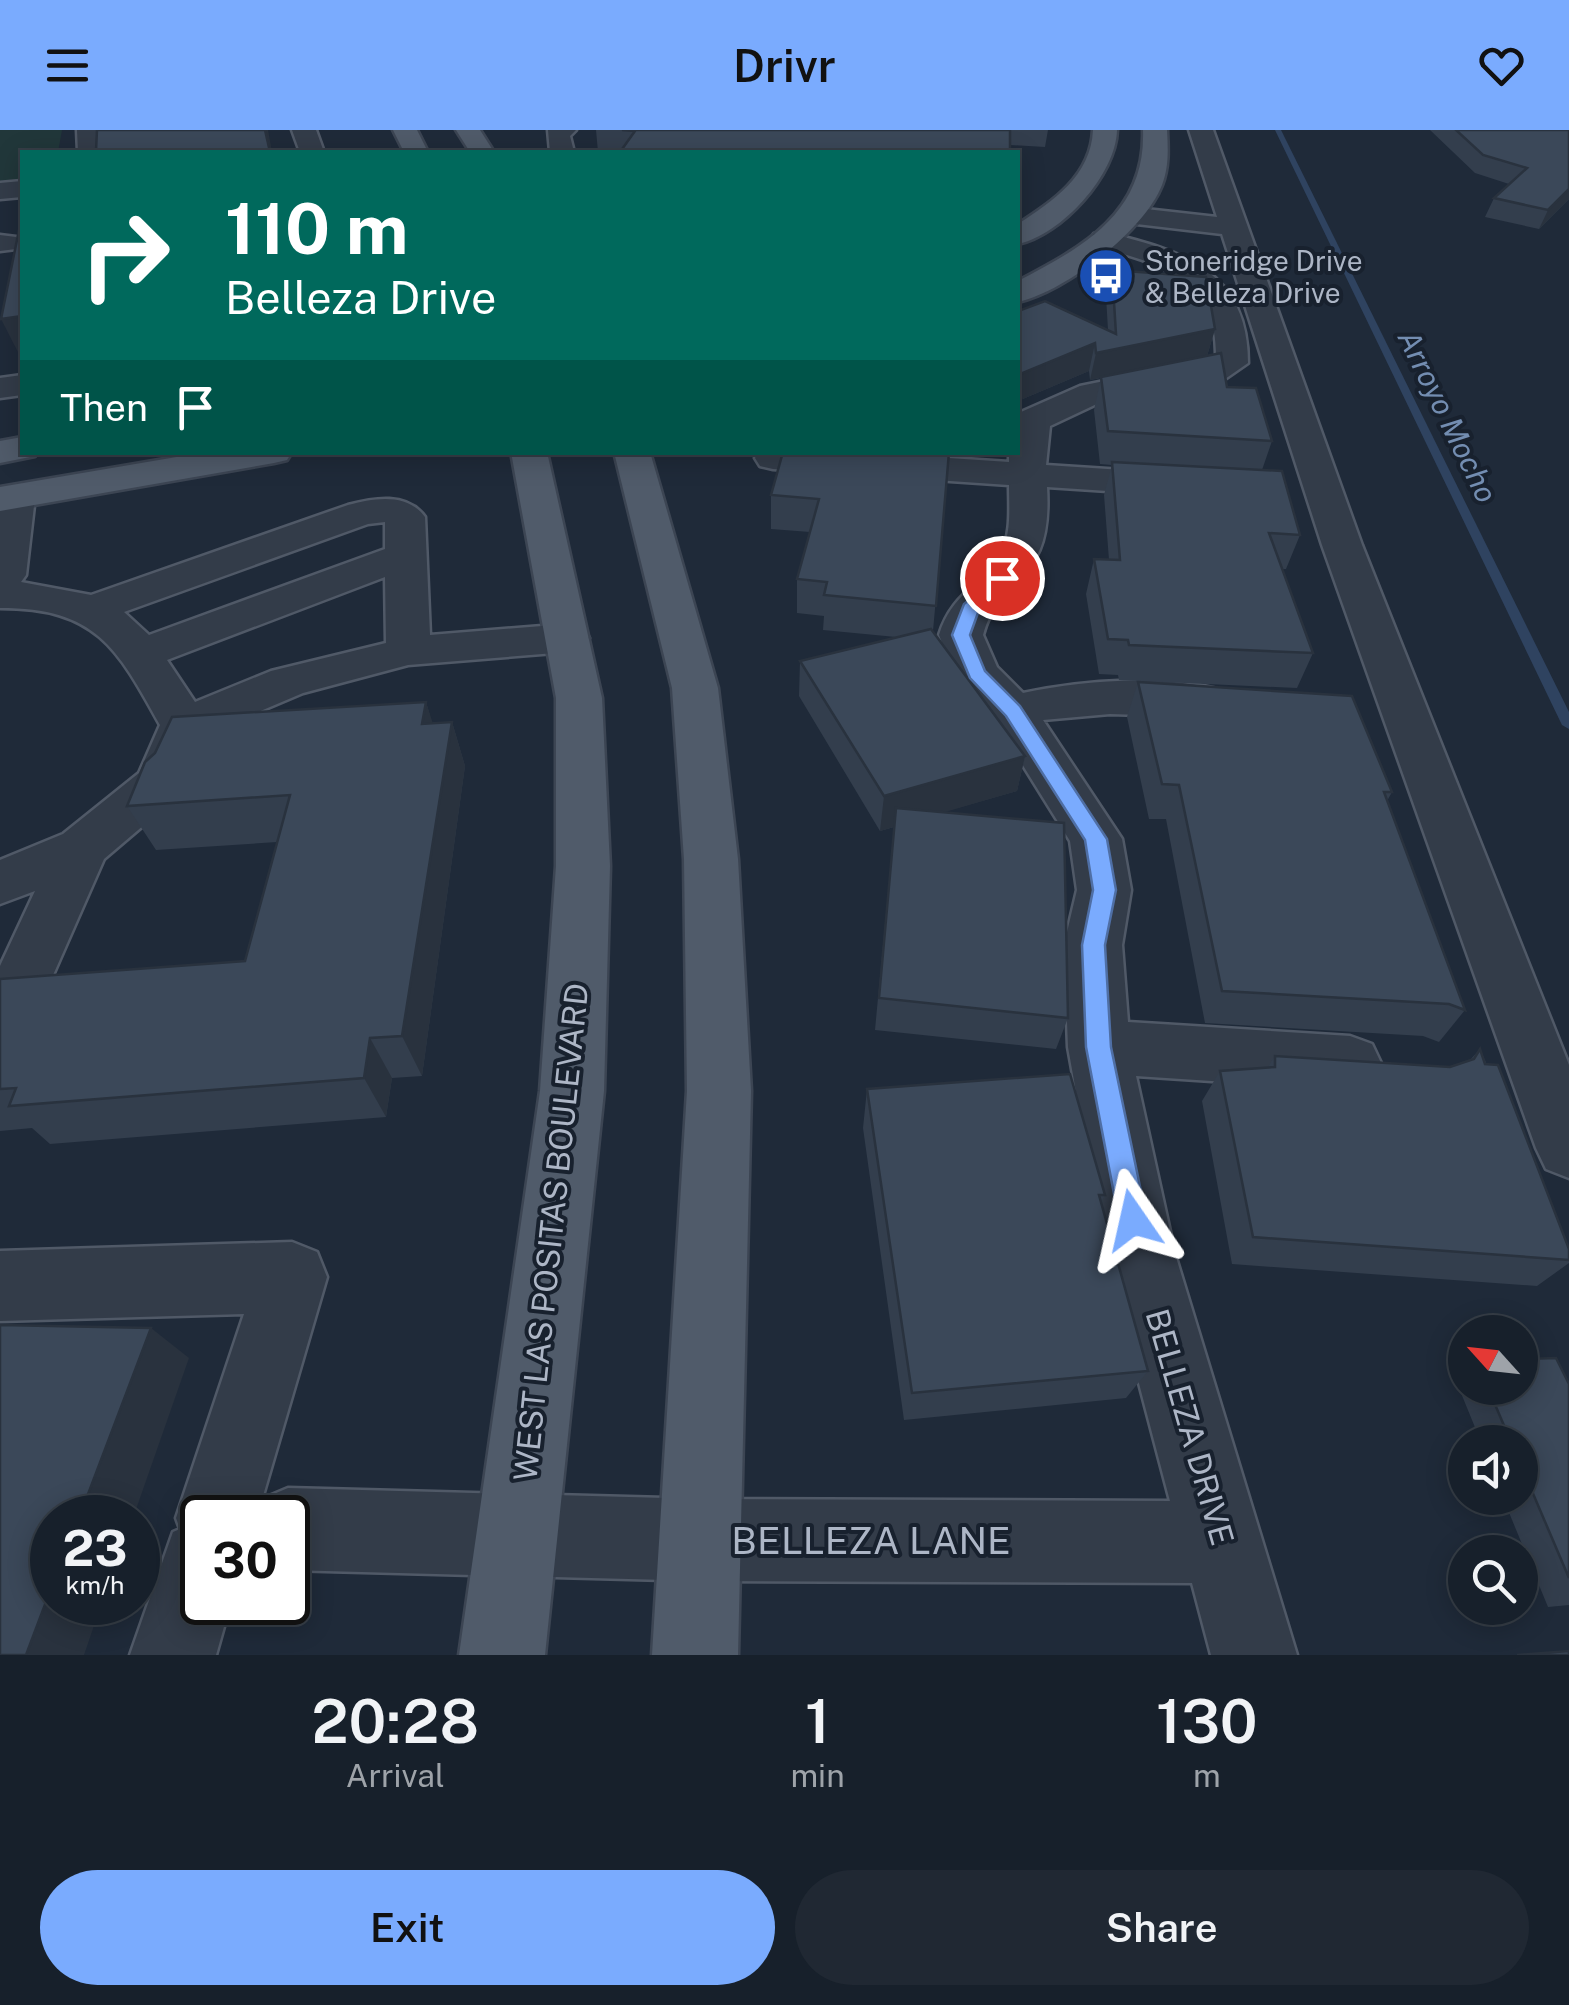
<!DOCTYPE html>
<style>
body{margin:0;font-family:"Public Sans",sans-serif;background:#202833;color:#f1f3f6;height:100vh;display:flex;flex-direction:column;font-size:38px;white-space:nowrap}
*{box-sizing:border-box;margin:0}
p{font-size:32px;color:#9ea3a9}
.icon{flex:none;width:55px;height:55px;fill:none;stroke:currentColor;stroke-width:2;stroke-linecap:round;stroke-linejoin:round}
.map{position:relative;height:1525px;overflow:hidden}
.drawer{display:flex;flex-direction:column;background:#17202b;flex:1}
.drawer>*{flex:none}
.banner{position:absolute;left:20px;top:20px;width:1000px;height:305px;border-radius:0px;box-shadow:0 5px 25px #0003,0 0 0 2px #363e47;background:#00695c;color:#fff;overflow:hidden}
.needle{width:65px;rotate:297deg}
.fabs{position:absolute;left:1448px;top:1185px;display:grid;gap:20px}
.fabs a{display:grid;place-items:center;width:90px;height:90px;border-radius:50%;background:#17202b;box-shadow:0 5px 25px #0003,0 0 0 2px #363e47;font-size:50px}
.speed{position:absolute;left:30px;top:1365px;display:flex;gap:20px;font-size:50px;font-weight:700;text-align:center}
.speed>*{display:grid;place-content:center;width:130px;height:130px;border-radius:50%;background:#17202b;box-shadow:0 5px 25px #0003,0 0 0 2px #363e47;line-height:1}
.speed small{font-size:25px;font-weight:400}
.speed .limit{border:5px solid #111;border-radius:15px;background:#fff;color:#111}
.pin{position:absolute;display:grid;place-items:center;width:85px;height:85px;color:#fff;margin:-42px;border:5px solid #fff;border-radius:50%;box-shadow:0 2px 10px #0007}
.me{position:absolute;width:110px;margin:-55px;rotate:349deg;stroke-linejoin:round;filter:drop-shadow(0 0 8px #0008)}
.turn{display:flex;align-items:center;gap:35px;height:210px;padding:0 40px;font-size:45px}
.turn .icon{width:130px;height:130px;stroke-width:2.5}
.turn b{display:block;font-size:70px;line-height:85px}
.then{display:flex;align-items:center;height:95px;padding:0 40px;background:#0003;gap:20px;font-size:38px}
.eta{display:flex;justify-content:space-evenly;align-items:center;height:170px;text-align:center}
.eta b{font-size:60px;font-weight:600;line-height:70px}
.button{display:flex;gap:20px;margin-top:auto;padding:20px 40px}
.button a{flex:1;height:115px;border-radius:60px;background:#7aabfe;color:#111;font-size:40px;font-weight:600;line-height:115px;text-align:center}
.button a+a{background:#202833;color:#f1f3f6}
header{display:flex;justify-content:space-between;align-items:center;height:130px;padding:0 40px;background:#7aabfe;color:#111;font-size:45px;font-weight:600}
.map>svg:first-child{display:block}
</style>
<header><svg class="icon" aria-label="menu" viewBox="0 0 24 24"><path d="M4 6h16M4 12h16M4 18h16"/></svg>Drivr<svg class="icon" aria-label="heart" viewBox="0 0 24 24"><path d="M12 20l-8-8c-3-5 5-10 8-4 3-6 11-1 8 4z"/></svg></header>
<div class="map">
<svg width="1569" height="1525" viewBox="0 0 1569 1525">
<rect width="100%" height="100%" fill="#1f2a39"/>
<!-- green -->
<path fill="#21373a" d="M0,0H62L58,22H22V49L0,51Z"/>
<g fill="none" stroke-linecap="round" stroke-linejoin="round">
<!-- stream -->
<path fill="#2f4360" fill-rule="evenodd" d="M1275,0H1281L1569,582V599L1562,595Z"/>
<!-- minor casing -->
<g stroke="#505967" stroke-width="5">
<g id="minor">
<path d="M77,0H101L102,22H78Z"/>
<path d="M292,0H316L324,22H300Z"/>
<path d="M548,0H576L570,6L574,22H550Z"/>
<path d="M1189,0H1213L1362,415L1569,935V1048L1546,1039L1536,1018L1322,415L1222,104L1128,93L1115,85L1128,77L1217,87Z"/>
<path d="M22,51V67L0,69V53Z"/>
<path d="M1104,102C1182,121 1248,140 1248,233L1225,249L1101,272L1050,296L1046,335L1184,344L1197,347L1203,355L1197,363L1184,366L1047,357C1053,457 1002,437 983,505L997,537L1023,563C1085,550 1163,544 1225,561L1232,572L1225,583L1208,587L1110,584L1043,590L1122,709L1131,760L1122,815L1128,892L1350,906L1372,914L1381,933L1372,952L1350,960L1136,946L1175,1124L1297,1525H1211L1192,1453L703,1451L288,1440V1388H202V1472H231L216,1525H130L173,1402L180,1399L176,1388L244,1184L0,1191V1121L292,1112L317,1122L327,1147L262,1369L288,1358L703,1369L1170,1371L1105,1124L1068,917L1064,815L1077,760L1070,711L996,592L954,543L939,505C952,463 980,457 1000,425C1012,405 1009,377 1009,355L773,339L760,336L755,328L758,322H859L1009,332V322H1018L1021,282L1080,256L1216,228C1218,149 1160,133 1094,116L1090,110L1094,104Z"/>
<path d="M0,105L16,107L20,113L16,119L0,121Z"/>
<path d="M22,245V265L0,268V248Z"/>
<path d="M16,355L30,359L35,367L26,445L21,452L91,465L348,375C374,368 407,362 425,387L430,505L567,494L583,498L589,508L583,518L567,522L408,535L303,563L204,605L178,666L104,729L21,918L0,926V836L35,761L0,774V730L63,704L139,643L160,595C117,517 96,478 0,478V362ZM385,392V419L149,505L124,482L368,394ZM385,447L386,513L271,541L195,572L167,530Z"/>
</g>
</g>
<!-- major casing -->
<g stroke="#3c4553" stroke-width="5">
<g id="major">
<path d="M393,0H417L428,22H404Z"/>
<path d="M456,0H480L494,22H470Z"/>
<path d="M1093,0H1117C1116,45 1061,105 1018,114V94C1053,71 1091,46 1093,0Z"/>
<path d="M1143,0H1167C1168,19 1169,37 1162,55C1144,101 1066,161 1018,172V151C1083,117 1146,83 1143,0Z"/>
<path d="M22,307V322H37L35,326L0,333V311Z"/>
<path d="M206,322H292L287,330L274,333L0,381V357Z"/>
<path d="M511,322H547L602,568L610,736L604,961L545,1525H459L540,961L556,736V568Z"/>
<path d="M614,322H650L718,558L738,729L751,961L738,1525H652L687,961L684,729L672,558Z"/>
</g>
</g>
<!-- minor -->
<use href="#minor" fill="#333c49" fill-rule="evenodd"/>
<!-- major -->
<use href="#major" fill="#505b6a" fill-rule="evenodd"/>
</g>
<!-- wall -->
<g fill="#333e4d">
<path d="M596,0H1048L1045,17L1010,15V22H598Z"/>
<path d="M1430,0H1569V69L1539,99L1485,87L1494,68L1509,54L1475,43Z"/>
<path d="M1112,140L1215,199L1207,226L1227,257L1272,311L1262,340L1300,405L1286,439H1282L1313,523L1297,558L1119,550L1118,545L1099,544L1086,464L1094,429L1109,430L1104,365L1112,335L1100,334L1094,280L1101,248L1090,250L1089,241L1018,271L1108,200L1106,166Z"/>
<path d="M783,322H958V325L949,324L933,501L1025,626L1017,661L943,682L1068,888L1056,919L875,900L894,697L880,701L799,566L800,531L896,507L823,500L824,486L797,483V449L810,402L771,399V365Z"/>
<path d="M1138,552L1392,662L1387,671L1465,880L1439,912L1423,906L1205,893L1166,689H1149L1127,587Z"/>
<path d="M426,572L432,593L452,592L465,636L422,946L392,948L386,987L50,1014L32,998L0,1001V849L245,831L277,712L156,720L127,676Z"/>
<path d="M1480,919L1569,1119V1133L1537,1156L1232,1134L1202,971L1220,941L1268,937L1275,926L1450,937L1470,930Z"/>
<path d="M867,959L1105,1065L1101,1073L1148,1241L1126,1268L904,1290L863,998Z"/>
<path d="M1465,1239V1258H1520L1569,1254V1475L1548,1477L1503,1368H1520V1312H1481L1454,1246Z"/>
</g>
<!-- shaded-wall -->
<g fill="#29323e">
<path d="M265,0H268L272,22H270Z"/>
<path d="M1569,59V69L1539,99L1548,80Z"/>
<path d="M22,186V228H21L1,189Z"/>
<path d="M1215,199L1207,226L1090,250L1096,223Z"/>
<path d="M1095,213L1089,241L1018,271V245Z"/>
<path d="M426,572L440,616L422,594Z"/>
<path d="M452,592L465,636L422,946L402,906Z"/>
<path d="M1025,626L1017,661L880,701L884,666Z"/>
<path d="M370,908L392,948L386,987L364,948Z"/>
<path d="M151,1198L189,1228L133,1388H79Z"/>
<path d="M52,1456V1472H102L84,1525H26Z"/>
</g>
<!-- building -->
<g fill="#3b4859" stroke="#29323e" stroke-width="2.5">
<path d="M97,0H265L270,22H85L96,21Z"/>
<path d="M622,0H1010V22H620L635,1Z"/>
<path d="M1456,0H1569V59L1548,80L1494,68L1527,38L1483,25Z"/>
<path d="M22,85V186L1,189Z"/>
<path d="M1112,140L1206,147L1215,199L1096,223L1095,213L1018,245V181L1045,171L1116,204Z"/>
<path d="M1221,223L1227,257L1256,258L1272,311L1108,301L1101,247Z"/>
<path d="M783,322H949L936,476L824,465L827,452L797,449L819,369L771,365Z"/>
<path d="M1112,332L1282,341L1300,405L1269,403L1313,523L1129,515L1128,510L1108,509L1094,429L1120,430Z"/>
<path d="M931,499L1025,626L884,666L800,531Z"/>
<path d="M1138,552L1352,566L1392,662H1384L1465,880L1449,874L1222,861L1179,655L1162,654Z"/>
<path d="M426,572L422,594L452,592L402,906L370,908L364,948L9,976L16,958L0,959V849L245,831L290,665L127,676L145,632L155,623L172,587Z"/>
<path d="M896,678L1064,693L1068,888L879,868Z"/>
<path d="M1480,919L1485,934L1498,935L1569,1119V1130L1253,1107L1220,941L1275,937V926L1450,937L1474,929Z"/>
<path d="M1070,944L1105,1065H1099L1148,1241L912,1263L867,959Z"/>
<path d="M0,1195L151,1198L79,1388H52V1456L26,1525H0Z"/>
<path d="M1556,1228L1569,1254V1448L1520,1333V1312H1511L1488,1258H1520V1229Z"/>
<path d="M1569,1521V1525H1517Z"/>
</g>
<!-- route -->
<path fill="#7aabfe" stroke="#4f6fa5" stroke-width="2.5" d="M1002,443L1010,448L979,480L970,505L985,541L1020,576L1107,709L1116,760L1105,815L1111,917L1147,1090L1143,1099L1133,1103L1123,1099L1119,1090L1086,917L1082,815L1093,760L1085,710L1006,586L970,548L952,505L964,474Z"/>
<!-- icons -->
<defs>
<g id="bus-disc" transform="scale(2.875)"><circle r="9.5" fill="#1a4fb4" stroke="#18212e"/><path d="M-5-6H5V4H4V6H2V4H-2V6H-4V4H-5ZM-3.5-4V0h7V-4ZM-3.5 1.2v1.5H-2V1.2ZM2 1.2v1.5H3.5V1.2Z" fill="#fff"/></g>
</defs>
<g fill-rule="evenodd">
<use href="#bus-disc" x="1106" y="146"/>
</g>
<g text-anchor="middle" dominant-baseline="central" stroke-width="8" stroke-linejoin="round" paint-order="stroke">
<!-- far-poi labels -->
<g font-size="28" fill="#adb6c6" stroke="#18212e" text-anchor="start">
<text x="1145" y="130">Stoneridge Drive<tspan x="1145" dy="32">&amp; Belleza Drive</tspan></text>
</g>
<!-- far-water labels -->
<g font-size="30" font-style="italic" fill="#738db1" stroke="#18212e">
<text transform="translate(1448 286) rotate(64)">Arroyo Mocho</text>
</g>
<!-- street labels -->
<g font-size="32" fill="#adb6c6" stroke="#18212e">
<text transform="translate(551 1102) rotate(-84)">WEST LAS POSITAS BOULEVARD</text>
<text transform="translate(1190 1297) rotate(74)">BELLEZA DRIVE</text>
</g>
<!-- near-street labels -->
<g font-size="38" fill="#adb6c6" stroke="#18212e">
<text x="871" y="1410">BELLEZA LANE</text>
</g>
</g>
</svg>
<div class="fabs">
<a><svg class="needle" viewBox="-14 -14 28 28"><path d="M0-13l5 13h-10z" fill="#e53935"/><path d="M0 13l5-13h-10z" fill="#9ea3a9"/></svg></a>
<a><svg class="icon" aria-label="sound" viewBox="0 0 24 24"><path d="M4 9h4l5-4v14l-5-4H4zM17 9q2 3 0 6"/></svg></a>
<a><svg class="icon" aria-label="search" viewBox="0 0 24 24"><circle cx="10" cy="10" r="6"/><path d="M15 15l6 6"/></svg></a>
</div>
<div class="speed"><div>23<small>km/h</small></div><div class="limit">30</div></div>
<div class="pin" style="left:1002px;top:448px;background:#d93025"><svg class="icon" aria-label="arrive" viewBox="0 0 24 24"><path d="M6 21V4h12l-3 4 3 4H6"/></svg></div>
<svg class="me" style="left:1133px;top:1090px" viewBox="-20 -20 40 40"><path d="M0-17L14 15 0 8-14 15z" fill="#7aabfe" stroke="#fff" stroke-width="4"/></svg>
<div class="banner">
<div class="turn"><svg class="icon" aria-label="right" viewBox="0 0 24 24"><path d="M7 20v-9h11M14 6l5 5-5 5"/></svg><div><b>110 m</b>Belleza Drive</div></div>
<div class="then">Then<svg class="icon" aria-label="arrive" viewBox="0 0 24 24"><path d="M6 21V4h12l-3 4 3 4H6"/></svg></div>
</div>
</div>
<section class="drawer">
<div class="eta">
<div><b>20:28</b><p>Arrival</p></div>
<div><b>1</b><p>min</p></div>
<div><b>130</b><p>m</p></div>
</div>
<div class="button"><a>Exit</a><a>Share</a></div>
</section>
